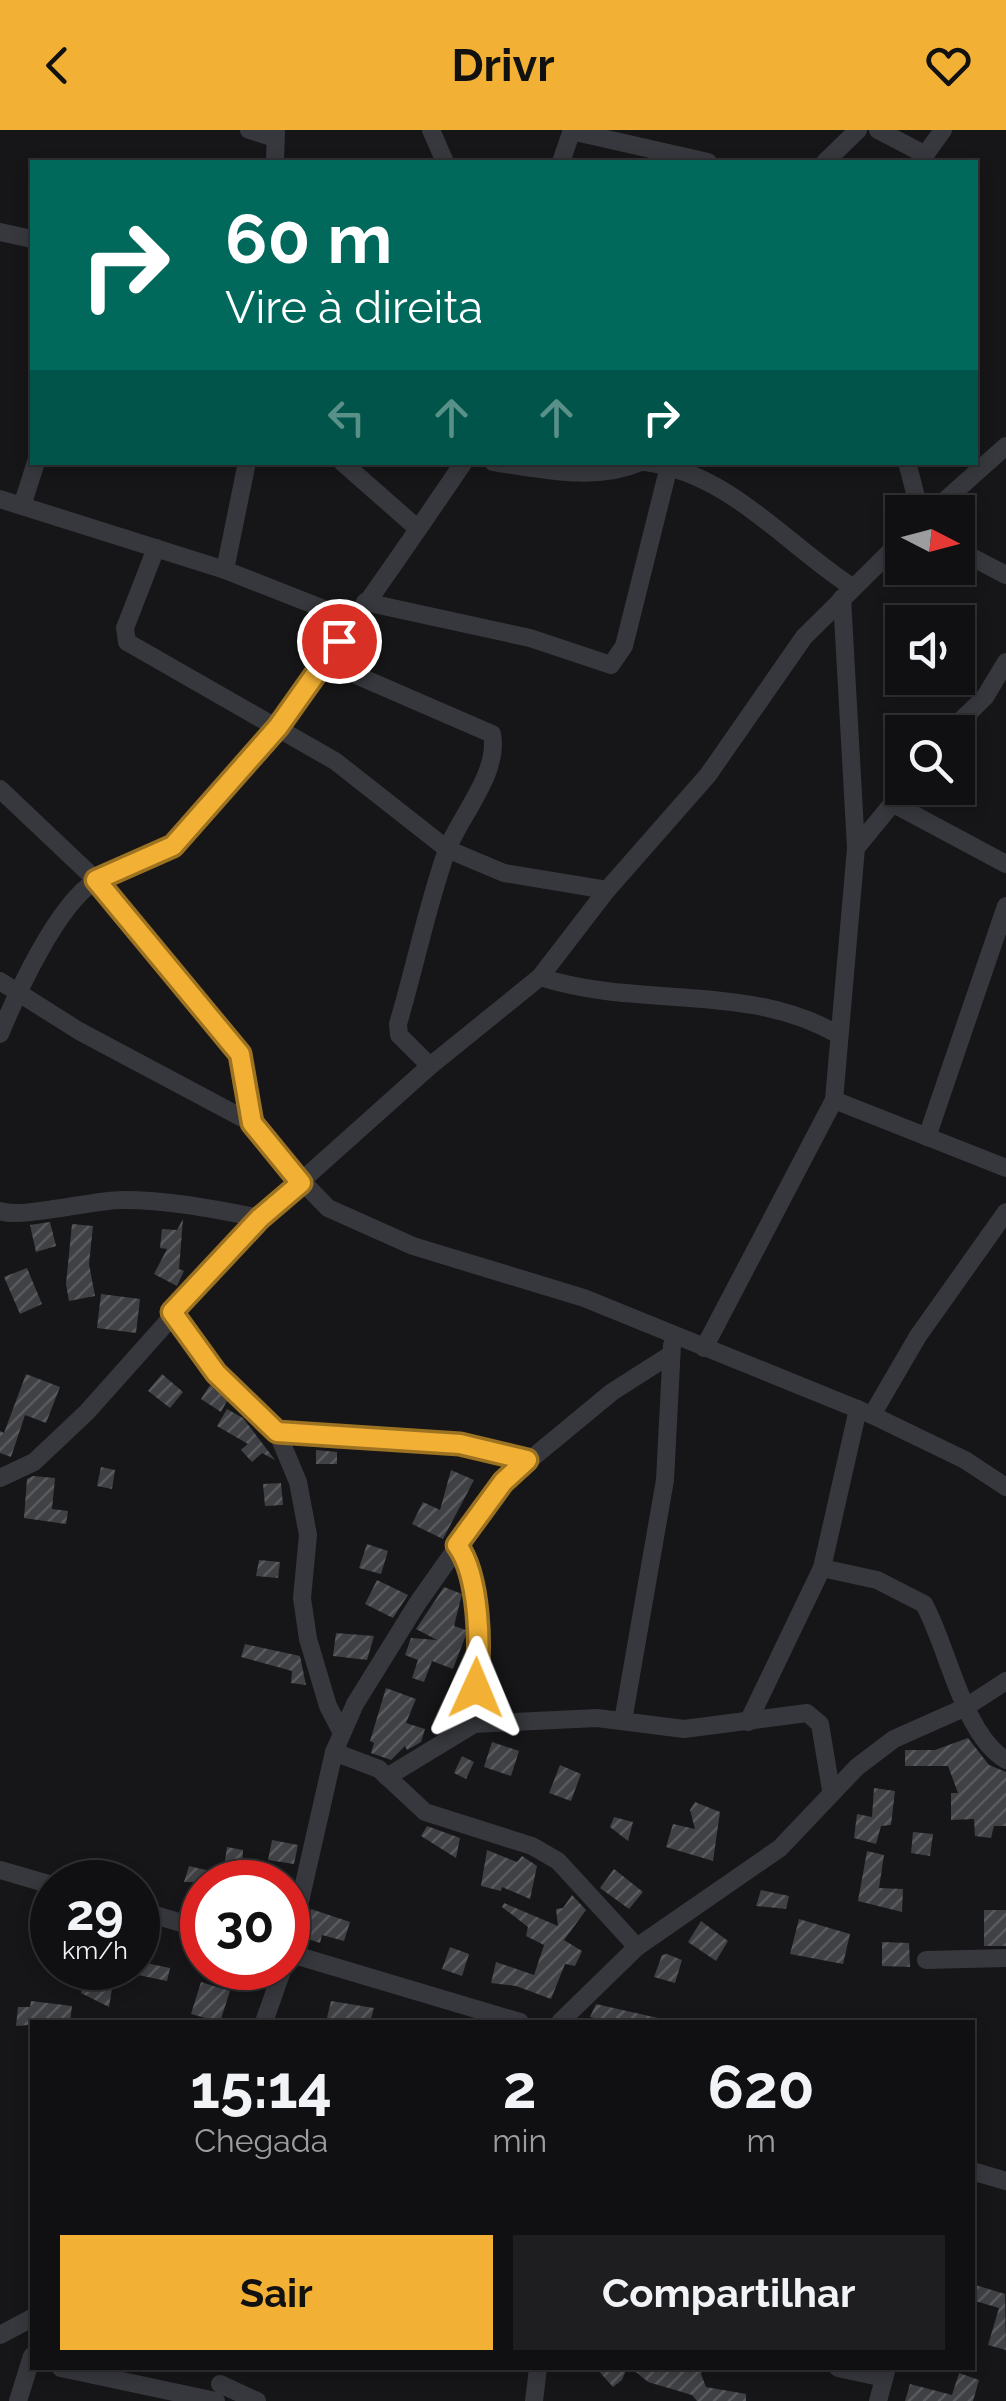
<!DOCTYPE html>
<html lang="pt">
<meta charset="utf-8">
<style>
body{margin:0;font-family:Raleway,sans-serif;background:#1e1e20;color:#f1f3f6;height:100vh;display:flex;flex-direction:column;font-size:38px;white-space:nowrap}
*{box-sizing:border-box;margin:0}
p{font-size:32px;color:#9c9d9f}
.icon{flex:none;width:55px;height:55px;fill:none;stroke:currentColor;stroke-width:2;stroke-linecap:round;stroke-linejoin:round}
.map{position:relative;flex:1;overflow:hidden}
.panel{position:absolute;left:30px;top:1890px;width:945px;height:350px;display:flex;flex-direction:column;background:#101012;border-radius:0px;box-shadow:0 5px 15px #0003,0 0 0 2px #303032}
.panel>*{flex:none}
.top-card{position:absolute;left:30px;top:30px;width:948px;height:305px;border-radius:0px;box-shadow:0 5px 15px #0003,0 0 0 2px #303032;background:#00695c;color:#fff;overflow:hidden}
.needle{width:65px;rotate:96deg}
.fabs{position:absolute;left:885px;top:365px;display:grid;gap:20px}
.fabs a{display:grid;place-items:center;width:90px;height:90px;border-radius:0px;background:#101012;box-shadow:0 5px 15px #0003,0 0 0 2px #303032;font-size:50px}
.speed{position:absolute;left:30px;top:1730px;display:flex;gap:20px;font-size:50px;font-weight:700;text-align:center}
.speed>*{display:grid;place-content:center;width:130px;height:130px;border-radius:50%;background:#101012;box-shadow:0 5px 15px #0003,0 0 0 2px #303032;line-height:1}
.speed small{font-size:25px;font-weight:400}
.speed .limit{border:15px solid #d22;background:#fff;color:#111}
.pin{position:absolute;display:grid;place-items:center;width:85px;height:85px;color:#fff;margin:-42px;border:5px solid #fff;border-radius:50%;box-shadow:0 2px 10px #0007}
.me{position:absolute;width:110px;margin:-55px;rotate:1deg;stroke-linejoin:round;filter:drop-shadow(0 0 8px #0008)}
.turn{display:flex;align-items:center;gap:35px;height:210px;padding:0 30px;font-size:45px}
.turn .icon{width:130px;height:130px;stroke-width:2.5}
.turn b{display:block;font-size:70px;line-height:85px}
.lanes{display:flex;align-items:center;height:95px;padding:0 30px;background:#0003;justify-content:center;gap:50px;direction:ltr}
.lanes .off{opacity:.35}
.eta{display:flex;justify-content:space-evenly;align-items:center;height:170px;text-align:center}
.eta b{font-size:60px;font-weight:700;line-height:70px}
.cta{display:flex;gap:20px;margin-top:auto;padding:20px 30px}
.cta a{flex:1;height:115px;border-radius:0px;background:#f2b134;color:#111;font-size:40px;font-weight:700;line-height:115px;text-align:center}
.cta a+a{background:#1e1e20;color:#f1f3f6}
header{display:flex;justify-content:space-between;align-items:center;height:130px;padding:0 30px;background:#f2b134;color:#111;font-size:45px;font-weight:700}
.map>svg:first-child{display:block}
</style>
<header><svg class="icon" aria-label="back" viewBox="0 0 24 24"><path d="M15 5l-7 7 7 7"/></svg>Drivr<svg class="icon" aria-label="heart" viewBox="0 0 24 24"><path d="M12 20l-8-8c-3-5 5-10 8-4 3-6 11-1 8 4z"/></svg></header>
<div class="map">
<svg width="1006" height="2271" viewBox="0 0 1006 2271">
<defs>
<pattern id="building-hatch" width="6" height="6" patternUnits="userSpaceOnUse" patternTransform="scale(2.5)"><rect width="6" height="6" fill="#404145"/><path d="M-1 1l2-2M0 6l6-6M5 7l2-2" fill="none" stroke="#595a5e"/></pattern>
</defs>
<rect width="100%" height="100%" fill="#161618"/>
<!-- building -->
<g fill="url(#building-hatch)">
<path d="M183,1089L179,1139L184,1141L177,1156L154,1144L167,1119L160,1118L162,1099L177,1100Z"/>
<path d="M50,1092L56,1116L36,1122L30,1095Z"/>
<path d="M72,1094L93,1096L89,1134L95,1166L69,1171L66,1154Z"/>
<path d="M27,1138L42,1174L20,1184L4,1147Z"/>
<path d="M101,1164L140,1169L136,1203L97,1198Z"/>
<path d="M26,1244L60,1257L46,1293L25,1285L11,1327L0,1323V1301L4,1303Z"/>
<path d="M162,1244L183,1262L170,1278L148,1261Z"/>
<path d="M210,1255L227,1271L221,1282L201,1269Z"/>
<path d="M227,1279L243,1288L275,1330L262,1323L252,1332L241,1320L248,1314L217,1296Z"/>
<path d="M316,1320L337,1322V1334H316Z"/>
<path d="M101,1337L115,1340L112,1359L97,1356Z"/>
<path d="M451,1340L474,1350L443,1409L412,1394L423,1372L440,1380Z"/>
<path d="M33,1346L55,1348L52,1379L68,1381L66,1394L24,1388L27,1349Z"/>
<path d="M281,1353L283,1375L265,1376L263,1354Z"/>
<path d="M367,1414L388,1421L381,1444L359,1438Z"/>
<path d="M259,1430L280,1432L278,1448L256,1446Z"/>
<path d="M377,1450L408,1465L393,1488L365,1474Z"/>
<path d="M444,1457L462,1464L454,1496L466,1500V1505L453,1539L432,1531L424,1552L412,1548L418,1530L405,1525L411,1508L437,1510L416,1499Z"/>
<path d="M336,1503L374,1506L367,1530L333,1526Z"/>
<path d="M245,1514L300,1526L306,1555L291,1553L292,1541L241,1527Z"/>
<path d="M386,1558L416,1569L406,1593L425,1599L421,1612L407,1620L405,1616L391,1630L371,1623L374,1613L370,1611Z"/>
<path d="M968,1608L989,1635L1006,1642V1696H994L991,1708L975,1706L974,1689L951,1690V1663H958L948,1636H905V1620H935Z"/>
<path d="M492,1612L519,1621L511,1646L484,1637Z"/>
<path d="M462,1626L474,1632L466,1649L454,1643Z"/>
<path d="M560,1635L581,1644L571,1671L549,1663Z"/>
<path d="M874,1658L895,1661L891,1695L881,1696L876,1714L854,1708L857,1684L872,1687Z"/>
<path d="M695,1672L720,1682L713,1731L666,1717L673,1694L695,1699L690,1680Z"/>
<path d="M614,1687L633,1692L628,1711L610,1697Z"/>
<path d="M427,1696L460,1708L456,1728L421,1706Z"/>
<path d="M913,1702L933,1704L930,1726L911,1723Z"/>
<path d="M272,1710L298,1715L294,1734L268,1730Z"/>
<path d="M227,1717L243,1720L241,1752H184L189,1736L223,1744Z"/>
<path d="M487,1720L517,1732L522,1726L537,1736L530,1769L502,1757L501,1761L481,1756Z"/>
<path d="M867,1721L884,1725L879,1758L903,1759L902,1782L858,1771Z"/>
<path d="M614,1739L643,1762L629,1779L600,1758Z"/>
<path d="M761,1760L789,1766L786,1779L756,1776Z"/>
<path d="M572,1765L586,1780L564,1810L582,1821L575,1836L565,1834L551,1869L516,1856L491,1853L496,1832L534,1845L544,1815L526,1806L528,1797L502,1777L504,1773L558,1796L556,1779L563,1778Z"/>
<path d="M311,1779L350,1792L344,1811L322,1805L320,1813L305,1808Z"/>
<rect x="984" y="1780" width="22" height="36"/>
<path d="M799,1789L850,1804L843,1834L790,1824Z"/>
<path d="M701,1791L728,1811L716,1831L688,1812Z"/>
<path d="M882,1812L909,1813L910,1837L882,1836Z"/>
<path d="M450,1817L469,1824L462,1846L442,1839Z"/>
<path d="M667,1824L682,1830L675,1853L654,1847L662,1825Z"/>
<path d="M141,1832L170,1838L167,1851L138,1845Z"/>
<path d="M85,1841L114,1846L109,1877L81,1863Z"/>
<path d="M201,1852L230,1861L220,1892L191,1884Z"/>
<path d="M31,1871L72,1876L70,1892L16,1896L18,1877H30Z"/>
<path d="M331,1871L374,1878L370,1892H326Z"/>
<path d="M596,1874L658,1888L657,1892H611L590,1887Z"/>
<path d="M972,2154L1005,2164L1006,2220L988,2215L999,2178L972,2170Z"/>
<path d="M596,2238H627L622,2250L613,2257Z"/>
<path d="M631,2238H704L701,2244L706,2257L746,2264V2271H697L692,2265L648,2252Z"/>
<path d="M959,2243L979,2250L973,2271H905L910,2254L952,2265Z"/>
</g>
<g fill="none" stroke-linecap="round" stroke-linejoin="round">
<!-- minor -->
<g stroke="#37383d" stroke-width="18">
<path d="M249,0L275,8"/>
<path d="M431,0L445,32"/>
<path d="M878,0L924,24"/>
<path d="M571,1L708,32"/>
<path d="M275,32L276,0"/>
<path d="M561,32L572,0"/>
<path d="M825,32L858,0"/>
<path d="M920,32L943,0"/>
<path d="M0,102L32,109"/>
<path d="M342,332L417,398"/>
<path d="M493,332C542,339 595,352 641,332"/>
<path d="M645,332C731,344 783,412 852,457"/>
<path d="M907,332L920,382"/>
<path d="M0,369L225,440L352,490"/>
<path d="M22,376L36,332"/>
<path d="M932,382L1006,316"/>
<path d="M156,418L125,498L127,512L335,631L447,719L504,743L607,760"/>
<path d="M958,420L1006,445"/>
<path d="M225,440L247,332"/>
<path d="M365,472L530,508L611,535L624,516L669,336"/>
<path d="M326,532L492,604C500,642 460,686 447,720C427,776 415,837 398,894L399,905L430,936"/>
<path d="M949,602L985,567L1006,532"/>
<path d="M0,659L96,750L223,901L240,924L252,993L263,1011L328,1078L413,1116L584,1168L872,1285L965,1330L1006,1357"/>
<path d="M892,673L1006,734"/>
<path d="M856,718L905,658"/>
<path d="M540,847C639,879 746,852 837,904"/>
<path d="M0,851L79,901L252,993"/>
<path d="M0,904C17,863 57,775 95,751C121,736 155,735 176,713C285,596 374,464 464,332"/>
<path d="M834,970L856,718L842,468"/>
<path d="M927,1007L1006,776"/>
<path d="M0,1081C21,1089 93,1070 122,1070C170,1070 214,1079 260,1088"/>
<path d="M172,1182L216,1243L277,1302L298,1352L308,1405L302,1468L308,1509L328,1576L342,1603"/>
<path d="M704,1218L834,970L1006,1038"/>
<path d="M872,1285L918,1206L1006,1082"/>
<path d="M277,1302C360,1319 444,1303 527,1330"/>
<path d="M0,1348L34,1332L87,1282L260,1088L430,936L540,847L607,760L708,645L804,507L902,410"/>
<path d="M457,1415C489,1459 476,1542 474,1594L597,1588L684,1599L807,1583L820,1594L831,1660"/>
<path d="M822,1438L877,1450L924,1474C948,1517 963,1605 1006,1630"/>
<path d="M623,1591L665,1350L672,1215"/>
<path d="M748,1592L822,1438L858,1279"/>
<path d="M334,1622L379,1639L425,1682L532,1716L558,1731L637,1817"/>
<path d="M387,1647L474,1594"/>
<path d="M0,1740L52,1755"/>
<path d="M138,1780L202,1799"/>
<path d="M288,1823L520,1892"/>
<path d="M288,1824L334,1622L355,1574L417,1474L503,1352L612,1262L670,1225"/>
<path d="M926,1830L1006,1828"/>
<path d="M264,1892L283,1838"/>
<path d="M560,1892L637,1817L780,1718L857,1637L894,1609L966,1577L1006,1551"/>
<path d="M972,2041L1006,2051"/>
<path d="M0,2205L32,2188"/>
<path d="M61,2238L216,2271"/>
<path d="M838,2238L884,2248"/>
<path d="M220,2254L257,2271"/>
<path d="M18,2271L32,2226"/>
<path d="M534,2271L538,2238"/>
<path d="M878,2271L887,2238"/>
</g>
</g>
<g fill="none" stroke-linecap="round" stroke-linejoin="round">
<!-- route casing -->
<g stroke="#9d7322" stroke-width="25">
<path id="route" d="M339,511L278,597L173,716L96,750L240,924L252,993L301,1053L260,1088L172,1182L216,1243L277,1302L460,1314L527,1330L503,1352L457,1415C480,1446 481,1519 476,1558"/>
</g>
<!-- route -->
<use href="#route" stroke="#f2b134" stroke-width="18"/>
</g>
</svg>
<div class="fabs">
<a><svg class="needle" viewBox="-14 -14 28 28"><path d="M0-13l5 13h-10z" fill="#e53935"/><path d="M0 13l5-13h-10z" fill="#9c9d9f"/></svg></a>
<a><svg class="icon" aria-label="sound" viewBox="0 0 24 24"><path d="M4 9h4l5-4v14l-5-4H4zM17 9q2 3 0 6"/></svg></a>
<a><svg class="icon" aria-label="search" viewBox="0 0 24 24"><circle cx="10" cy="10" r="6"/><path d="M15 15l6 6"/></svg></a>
</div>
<div class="speed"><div>29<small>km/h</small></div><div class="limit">30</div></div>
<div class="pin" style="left:339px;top:511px;background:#d93025"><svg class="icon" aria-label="arrive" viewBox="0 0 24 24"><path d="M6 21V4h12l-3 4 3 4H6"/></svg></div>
<svg class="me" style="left:476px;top:1558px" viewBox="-20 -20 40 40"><path d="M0-17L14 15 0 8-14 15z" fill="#f2b134" stroke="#fff" stroke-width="4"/></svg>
<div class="top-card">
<div class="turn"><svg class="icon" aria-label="right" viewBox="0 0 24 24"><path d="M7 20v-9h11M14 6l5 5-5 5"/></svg><div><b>60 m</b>Vire à direita</div></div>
<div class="lanes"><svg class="icon off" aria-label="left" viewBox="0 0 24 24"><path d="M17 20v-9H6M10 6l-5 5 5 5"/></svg><svg class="icon off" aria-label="ahead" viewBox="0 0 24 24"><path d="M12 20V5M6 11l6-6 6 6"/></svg><svg class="icon off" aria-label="ahead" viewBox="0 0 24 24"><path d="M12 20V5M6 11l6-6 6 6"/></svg><svg class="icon" aria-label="right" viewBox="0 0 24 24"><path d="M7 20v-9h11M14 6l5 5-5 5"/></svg></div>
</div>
<section class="panel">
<div class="eta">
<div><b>15:14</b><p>Chegada</p></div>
<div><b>2</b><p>min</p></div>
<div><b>620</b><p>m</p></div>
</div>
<div class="cta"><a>Sair</a><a>Compartilhar</a></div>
</section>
</div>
